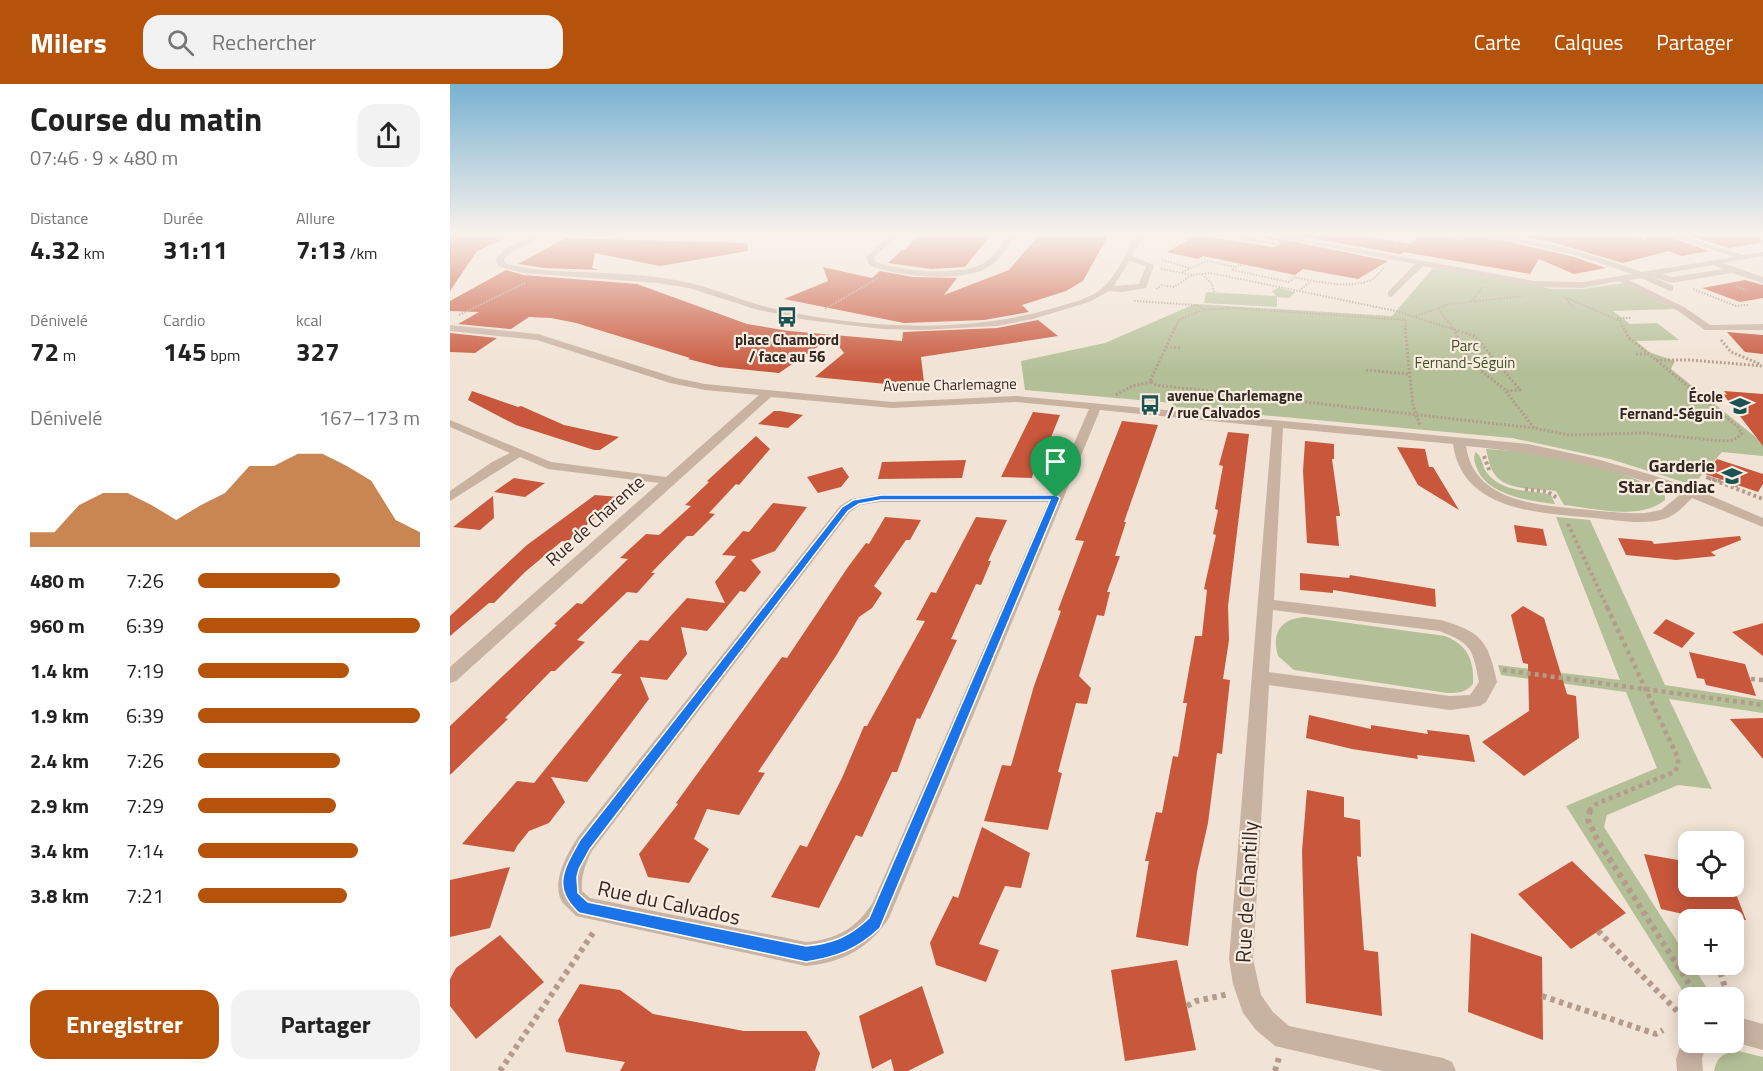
<!DOCTYPE html>
<html lang="fr">
<head>
<meta charset="utf-8">
<style>
  body { margin:0; font-family:"Titillium Web",sans-serif; background:#f2f2f2; color:#222; height:100vh; display:flex; flex-direction:column; font-size:22px; white-space:nowrap }
  * { box-sizing:border-box; margin:0 }
  p { font-size:20px; color:#767676 }
  .icon { flex:none; width:33px; height:33px; fill:none; stroke:currentColor; stroke-width:2; stroke-linecap:round; stroke-linejoin:round }
  .map { position:relative; flex:1; overflow:hidden }
  .drawer { display:flex; flex-direction:column; background:#fff; width:450px }
  .drawer>* { flex:none }
  .tools { position:absolute; left:1228px; top:747px; display:grid; gap:12px }
  .tools a { display:grid; place-items:center; width:66px; height:66px; border-radius:12px; background:#fff; box-shadow:0 3px 15px #0003; font-size:30px }
  .pin { position:absolute; display:grid; place-items:center; width:51px; height:51px; color:#fff; margin:-62px -26px; border-radius:50% 50% 50% 0; rotate:-45deg; box-shadow:0 0 6px #0007 }
  .pin .icon { rotate:45deg }
  .round { display:grid; place-items:center; flex:none; width:63px; height:63px; border-radius:18px; background:#f2f2f2 }
  .overview { display:flex; align-items:center; justify-content:space-between; height:102px; padding:0 30px }
  h1 { font-size:33px; font-weight:700; line-height:45px }
  .figures { display:grid; grid-template-columns:repeat(3,1fr); gap:9px; height:102px; padding:6px 30px }
  .figures div { display:grid; align-content:center }
  .figures b { font-size:26px; font-weight:700 }
  .figures small { font-size:16px; font-weight:400 }
  .figures p { font-size:16px }
  .chart { height:168px; padding:12px 30px }
  .chart p { display:flex; justify-content:space-between }
  .chart svg { width:100%; height:108px; margin-top:6px; fill:#b45309; opacity:.7 }
  .action { display:flex; gap:12px; margin-top:auto; padding:12px 30px }
  .action a { flex:1; height:69px; border-radius:18px; background:#b45309; color:#fff; font-size:24px; font-weight:700; line-height:69px; text-align:center }
  .action a+a { background:#f2f2f2; color:#222 }
  ul { padding:0 30px; list-style:none; font-size:20px }
  li { display:grid; grid-template-columns:96px 72px 1fr; align-items:center; height:45px }
  li i { height:15px; border-radius:8px; background:#b45309 }
  header { display:flex; align-items:center; gap:36px; box-sizing:border-box; height:84px; padding:0 30px; background:#b45309; color:#fff }
  header strong { font-size:28px }
  nav { display:flex; gap:33px; margin-inline-start:auto; font-size:21px }
  .search { width:420px; height:54px; background:#f2f2f2; display:flex; align-items:center; gap:15px; box-sizing:border-box; padding:0 21px; border-radius:18px; color:#767676; font-size:22px }
  main { display:flex; flex:1; min-height:0 }
  .map>svg:first-child { display:block }
</style>
</head>
<body>
<header>
<strong>Milers</strong>
<div class="search"><svg class="icon" aria-label="search" viewBox="0 0 24 24"><circle cx="10" cy="10" r="6"/><path d="M15 15l6 6"/></svg>Rechercher</div>
<nav><a>Carte</a><a>Calques</a><a>Partager</a></nav>
</header>
<main>
<section class="drawer">
<div class="overview"><div><h1>Course du matin</h1><p>07:46 · 9 × 480 m</p></div><a class="round"><svg class="icon" aria-label="share" viewBox="0 0 24 24"><path d="M12 15V3M7 8l5-5 5 5M5 13v7h14v-7"/></svg></a></div>
<div class="figures">
<div><p>Distance</p><b>4.32<small> km</small></b></div>
<div><p>Durée</p><b>31:11</b></div>
<div><p>Allure</p><b>7:13<small> /km</small></b></div>
</div>
<div class="figures">
<div><p>Dénivelé</p><b>72<small> m</small></b></div>
<div><p>Cardio</p><b>145<small> bpm</small></b></div>
<div><p>kcal</p><b>327</b></div>
</div>
<div class="chart"><p><span>Dénivelé</span>167–173 m</p>
<svg viewBox="0 0 160 44" preserveAspectRatio="none"><path d="M0 44V38L10 38L20 27L30 22L40 22L50 27L60 33L70 27L80 22L90 11L100 11L110 6L120 6L130 11L140 17L150 33L160 38V44z"/></svg>
</div>
<ul>
<li><b>480 m</b>7:26<i style="width:64%"></i></li>
<li><b>960 m</b>6:39<i style="width:100%"></i></li>
<li><b>1.4 km</b>7:19<i style="width:68%"></i></li>
<li><b>1.9 km</b>6:39<i style="width:100%"></i></li>
<li><b>2.4 km</b>7:26<i style="width:64%"></i></li>
<li><b>2.9 km</b>7:29<i style="width:62%"></i></li>
<li><b>3.4 km</b>7:14<i style="width:72%"></i></li>
<li><b>3.8 km</b>7:21<i style="width:67%"></i></li>
</ul>
<div class="action"><a>Enregistrer</a><a>Partager</a></div>
</section>
<div class="map">
<svg width="1313" height="987" viewBox="0 0 1313 987">
  <rect width="100%" height="100%" fill="#f1e3d5"/>
  <!-- green -->
  <g fill="#b3bf96">
    <polygon points="983,184 1103,205 1132,205 1174,199 1224,225 1163,227 1180,240 1207,239 1229,256 1186,257 1199,268 1225,277 1221,285 1313,359 1313,372 1272,368 1243,401 1160,375 1062,354 724,323 723,319 575,306 571,277 655,259 745,220 942,232"/>
    <polygon points="828,204 846,208 839,214 827,213 827,223 754,219 756,208 826,212 822,207"/>
    <path d="M1036,365C1074,366 1189,385 1215,412V416C1190,437 1143,424 1114,421L1106,407C1087,404 1054,408 1043,388C1039,381 1038,372 1036,365Z"/>
    <path d="M1026,368C1033,374 1032,383 1037,389C1054,410 1079,405 1101,411L1105,420C1080,417 1035,411 1026,382C1024,376 1023,373 1026,368Z"/>
    <polygon points="1106,433 1140,436 1215,601 1313,616 1313,629 1219,615 1262,705 1228,701 1157,731 1154,743 1239,876 1239,880 1242,881 1263,913 1239,914 1239,917 1116,722 1207,684 1176,608 1051,591 1048,581 1170,596"/>
    <path d="M855,533L995,552C1018,561 1024,577 1023,600C1015,609 1008,609 997,609L844,586L828,572C821,548 831,535 855,533Z"/>
    <path d="M1288,967L1313,973V987H1264C1267,972 1274,969 1288,967Z"/>
  </g>
  <!-- building -->
  <g fill="#c8573c">
    <polygon points="0,150 58,153 27,167 0,207"/>
    <polygon points="469,150 541,150 515,183 481,185 438,179 452,166 455,166"/>
    <polygon points="593,150 659,150 633,197 616,207 572,221 579,228 534,236 454,239 334,215 378,197 373,183 422,194 430,187 463,193 507,194 494,211 559,186 588,152"/>
    <polygon points="801,150 807,150 938,177 908,195 853,185 845,191 753,172 748,175 717,168 747,151 824,163 830,160 828,157"/>
    <polygon points="838,150 903,150 960,160 971,150 1014,154 1014,150 1026,150 1124,173 1156,184 1124,190 1089,175 1080,190 954,168 950,170"/>
    <polygon points="1057,150 1175,150 1196,156 1197,150 1211,150 1259,167 1232,172 1218,167 1173,179 1105,159"/>
    <polygon points="1233,150 1310,150 1311,159 1279,164"/>
    <polygon points="116,154 297,159 298,167 210,182 145,169 142,184 149,186 95,184 68,180"/>
    <polygon points="56,186 73,191 187,200 297,240 339,247 452,257 453,248 547,244 588,236 608,252 471,273 474,299 436,300 365,293 394,269 382,253 329,289 269,283 238,275 240,274 126,239 101,234 79,233 61,245 8,240 29,228 0,227 0,217"/>
    <polygon points="1295,196 1313,201 1313,214 1290,218 1252,204"/>
    <polygon points="1277,248 1313,251 1313,270 1295,268"/>
    <polygon points="0,249 47,254 25,269 0,268"/>
    <polygon points="22,307 68,323 71,322 114,341 169,353 150,366 144,366 66,341 18,316"/>
    <polygon points="1274,307 1313,310 1313,362 1273,310 1277,311"/>
    <polygon points="324,327 330,327 353,331 338,344 308,340"/>
    <polygon points="583,328 610,331 593,373 587,373 582,394 551,393"/>
    <polygon points="672,337 708,341 674,438 676,438 665,472 670,472 657,508 660,508 654,532 647,531 629,592 641,604 637,620 626,619 608,688 612,689 598,746 534,737 552,681 561,682 584,602 611,527 608,526 634,457 625,456"/>
    <polygon points="778,348 799,350 778,522 779,556 773,595 780,596 772,670 767,669 758,739 747,788 738,862 686,853 699,777 695,777 706,728 712,729 723,672 728,673 737,619 733,619 745,552 752,552 757,506 754,505 766,451 763,450 768,426 765,425 773,382 769,381"/>
    <polygon points="306,352 320,365 289,401 286,400 259,429 265,430 243,452 237,452 201,489 205,489 187,509 177,508 127,556 135,558 105,587 101,587 55,634 58,635 0,691 0,642 107,541 104,540 127,519 132,520 178,475 170,474 196,450 209,451 241,422 235,421 259,398 257,397"/>
    <polygon points="855,357 884,360 884,375 882,375 890,432 886,432 889,462 857,459 853,387"/>
    <polygon points="947,363 975,365 979,383 983,383 1009,426 968,401"/>
    <polygon points="1267,375 1313,390 1313,400 1308,408 1255,390"/>
    <polygon points="516,376 512,394 428,395 432,378"/>
    <polygon points="392,383 399,393 391,403 368,409 357,393"/>
    <polygon points="64,394 95,399 75,413 44,408"/>
    <polygon points="145,411 169,413 117,458 112,457 75,488 44,519 39,519 0,552 0,532 77,461"/>
    <polygon points="43,412 44,434 30,446 3,443"/>
    <polygon points="323,419 357,423 325,467 301,476 311,488 295,508 290,507 257,547 231,543 237,570 217,596 190,593 199,615 137,698 101,693 115,718 99,739 79,747 67,762 64,768 12,760 67,697 84,699 172,590 161,589 190,556 198,557 237,514 275,519 265,498 286,472 272,471 293,447 299,448"/>
    <polygon points="435,433 471,436 460,456 456,456 424,502 432,509 422,524 409,533 386,572 308,688 315,689 289,731 257,725 244,755 259,765 239,799 198,793 189,770 228,720 226,719 332,573 337,574 398,483 416,459 419,460"/>
    <polygon points="526,433 557,436 538,477 541,477 531,501 526,500 501,555 507,556 470,635 467,634 447,688 442,688 412,753 406,751 369,824 321,813 350,761 357,763 392,694 414,642 417,642 475,537 466,536 481,508 486,509"/>
    <polygon points="1064,441 1093,445 1097,462 1067,458"/>
    <polygon points="1290,452 1291,456 1261,468 1266,472 1226,476 1176,471 1168,454 1202,457 1204,460"/>
    <polygon points="850,489 899,494 900,491 985,505 986,523 883,506 883,509 850,506"/>
    <polygon points="1073,522 1094,534 1117,610 1126,612 1129,654 1074,692 1032,658 1079,627 1078,580 1073,579 1061,531"/>
    <polygon points="1216,535 1245,549 1232,564 1203,549"/>
    <polygon points="1313,539 1313,572 1282,548"/>
    <polygon points="1239,568 1295,580 1306,612 1256,601 1254,595 1247,594"/>
    <polygon points="859,631 921,645 921,641 978,650 977,646 1019,651 1025,678 967,671 968,675 902,665 856,654"/>
    <polygon points="1313,634 1313,675 1280,635"/>
    <polygon points="857,706 894,713 894,733 910,736 911,773 907,772 914,866 928,868 932,932 856,919 852,767"/>
    <polygon points="532,743 580,769 571,804 555,802 529,860 549,866 536,898 486,881 480,859 503,812 508,814"/>
    <polygon points="1194,770 1239,778 1239,802 1283,802 1296,836 1259,836 1211,825"/>
    <polygon points="1122,777 1176,829 1121,865 1068,810"/>
    <polygon points="60,783 40,844 0,853 0,796"/>
    <polygon points="1021,849 1092,873 1093,956 1018,928"/>
    <polygon points="50,851 94,898 26,955 0,922 0,895 6,884"/>
    <polygon points="727,876 746,966 675,977 661,886"/>
    <polygon points="130,900 170,906 203,930 294,947 356,947 370,969 365,987 170,987 175,978 116,968 108,936"/>
    <polygon points="472,902 494,969 458,987 444,987 441,975 422,985 409,932"/>
  </g>
  <g fill="none" stroke-linecap="round" stroke-linejoin="round">
    <!-- path-far4 -->
    <g stroke="#b49b8c" stroke-width="2" stroke-dasharray="1.5 1.5" stroke-linecap="butt">
      <polyline points="944,162 957,150"/>
      <polyline points="712,176 740,184"/>
      <path d="M795,181H789L782,186L839,198L845,193C866,198 900,205 921,196C926,194 930,188 934,183"/>
      <polyline points="711,185 742,191"/>
      <polyline points="732,188 757,177 785,183"/>
      <polyline points="752,190 762,200 764,208"/>
      <polyline points="1287,203 1296,206"/>
      <polyline points="706,205 712,201 724,203 742,191 761,189 946,227 1005,246"/>
      <polyline points="1243,205 1286,222 1298,221"/>
      <polyline points="849,207 861,197"/>
      <polyline points="1114,213 1123,223"/>
      <polyline points="1117,214 1170,237 1174,246"/>
      <polyline points="684,217 746,221 754,225"/>
      <polyline points="1021,218 1033,203"/>
      <polyline points="375,225 428,194"/>
      <polyline points="988,225 1005,246"/>
      <polyline points="9,231 75,199"/>
      <polyline points="963,233 1000,220 1073,212"/>
      <polyline points="1167,234 1181,234"/>
      <polyline points="724,246 729,236 752,226 782,224 956,236"/>
      <polyline points="955,246 956,236"/>
    </g>
    <!-- path-far3 -->
    <g stroke="#b49b8c" stroke-width="3" stroke-dasharray="2 2" stroke-linecap="butt">
      <path d="M725,244L700,297L706,301L1084,344L1119,351L1195,349L1272,357C1280,357 1287,356 1292,349L1289,344L1178,253L1174,244"/>
      <polyline points="955,244 963,321 970,342"/>
      <polyline points="1000,244 1025,252 1070,306 1055,307"/>
      <polyline points="1004,244 1010,261 1024,281 1054,305 1084,344"/>
      <polyline points="1271,256 1281,268 1310,280"/>
      <polyline points="716,263 732,264"/>
      <polyline points="1186,270 1197,270"/>
      <polyline points="1206,276 1240,276 1313,282"/>
      <polyline points="916,286 959,290"/>
      <polyline points="666,311 682,302 701,298"/>
    </g>
    <!-- path-far2 -->
    <g stroke="#b49b8c" stroke-width="4" stroke-dasharray="3 3" stroke-linecap="butt">
      <polyline points="1034,372 1040,388"/>
      <polyline points="1288,402 1256,393 1313,415"/>
      <polyline points="1075,405 1098,408 1107,414"/>
      <polyline points="1118,440 1158,525"/>
    </g>
    <!-- path-far1 -->
    <g stroke="#b49b8c" stroke-width="4.5" stroke-dasharray="4 4" stroke-linecap="butt">
      <polyline points="1053,586 1313,621"/>
      <polyline points="1301,595 1313,596"/>
      <polyline points="1139,727 1146,720 1224,688 1228,682 1228,674 1157,523"/>
    </g>
    <!-- path -->
    <g stroke="#b49b8c" stroke-width="6" stroke-dasharray="4.5 4.5" stroke-linecap="butt">
      <polyline points="1140,726 1138,736 1147,755 1248,914"/>
      <polyline points="1148,847 1238,938"/>
      <polyline points="1268,880 1278,914"/>
      <polyline points="1092,912 1206,950 1213,946"/>
      <polyline points="737,922 746,917 779,910"/>
      <polyline points="50,987 143,849"/>
      <polyline points="825,987 830,970"/>
    </g>
    <!-- minor -->
    <g fill="#c8b2a2" fill-rule="evenodd">
      <path d="M87,150H97L62,168L54,175L55,179C81,187 108,187 135,188C165,189 196,191 226,196C259,202 289,216 321,224C412,245 514,250 604,224C619,219 637,216 650,206C668,192 675,168 687,150H695L682,172L704,181L696,204L672,208L659,207L639,218L583,235L547,242L471,246L432,245L357,236L308,226L239,204L208,199L73,189L48,182L46,175L56,164ZM679,177L696,182L689,200L664,202Z"/>
      <polygon points="220,150 256,150 252,152 224,152"/>
      <path d="M441,150H449L424,173L426,178C451,187 511,193 534,179C545,172 552,160 559,150H567C559,161 551,175 540,182C513,200 449,192 420,182L416,173Z"/>
      <polygon points="785,150 828,159 824,161 788,155"/>
      <path d="M809,150H825L1084,197L1133,198L1182,190L1125,171L1028,150H1045L1104,161L1154,175L1192,188L1284,173L1213,150H1225L1293,171L1313,168V172L1273,179L1313,193V199L1282,189L1221,199L1201,192L1223,202V206L1220,207L1191,194L1179,196L1234,223L1260,241L1313,240V246H1255L1228,227L1169,197L1133,204L1084,203L973,182L941,213L938,212V208L965,180ZM1263,181L1273,185L1222,193L1212,190Z"/>
      <path d="M0,241L88,250L226,294L255,300L442,318L566,312L1078,360L1143,374L1202,391L1245,405L1313,434V443L1242,414C1234,422 1227,430 1217,434C1194,442 1167,436 1144,434C1091,429 1012,428 1003,360L833,344L824,516L991,536C1032,548 1038,557 1047,598L1036,618L1030,622L1000,626L819,601L803,875L811,911L823,928L839,942L993,974L1002,978L1006,987H933L825,962L806,946L793,929L783,900L779,875L822,343L650,326L439,834C420,864 391,879 356,882L126,832C122,827 116,823 112,818C101,798 117,770 128,753L390,422L401,415L431,410H602L639,325L566,318L442,324L321,313L6,597L0,599V583L209,399L98,385L70,373L0,417V407L42,378L60,369L0,343V336L101,378L216,393L309,311L255,306L220,299L87,256L0,247ZM1016,362C1092,369 1159,383 1231,410L1211,426L1195,429C1173,430 1152,427 1130,425C1085,421 1024,417 1016,362ZM431,418H598L423,818C407,844 386,856 356,858L140,814L132,807C131,792 135,780 142,767L400,428L410,421ZM823,526L989,547C1022,559 1023,566 1029,598L1020,611L1000,612L819,588Z"/>
      <polygon points="1284,932 1313,940 1313,966 1284,958"/>
      <polygon points="1239,947 1239,958 1257,958 1252,975 1253,987 1227,987 1226,975 1235,949"/>
    </g>
  </g>
  <!-- sky -->
  <linearGradient id="sky" x2="0" y2="1"><stop stop-color="#79b2d1"/><stop offset="0.52" stop-color="#f9f2ec"/><stop offset="1" stop-color="#f9f2ec" stop-opacity="0"/></linearGradient>
  <rect width="1313" height="288" fill="url(#sky)"/>
  <!-- route -->
  <path fill="#1a73e8" stroke="#fff" stroke-width="1.5" fill-rule="evenodd" d="M431,411H606L610,414L430,844C407,866 386,873 356,878L129,829C101,803 114,785 130,756L392,423L403,416ZM431,416H600L419,834C399,853 383,859 356,862L138,818L128,809L127,793L129,785L140,765L398,427L409,420Z"/>
  <!-- icons -->
  <defs>
    <g id="bus-bare" transform="scale(1.62)"><path d="M-5-6H5V4H4V6H2V4H-2V6H-4V4H-5ZM-3.5-4V0h7V-4ZM-3.5 1.2v1.5H-2V1.2ZM2 1.2v1.5H3.5V1.2Z" fill="#1a5354" stroke="#f9ede1" stroke-width="2.5" paint-order="stroke"/></g>
    <g id="school-bare" transform="scale(1.62)"><path d="M0-5L7-2L0 1L-7-2ZM-4 1L0 2.5L4 1V4Q0 6-4 4Z" fill="#1a5354" stroke="#f9ede1" stroke-width="2.5" paint-order="stroke"/></g>
  </defs>
  <g fill-rule="evenodd">
    <use href="#bus-bare" x="337" y="233"/>
    <use href="#bus-bare" x="700" y="321"/>
    <use href="#school-bare" x="1290" y="322"/>
    <use href="#school-bare" x="1282" y="392"/>
  </g>
  <g text-anchor="middle" stroke-width="4.5" stroke-linejoin="round" paint-order="stroke">
    <!-- far-poi labels -->
    <g font-size="15" font-weight="bold" fill="#332824" stroke="#f9ede1">
      <text x="337" y="261">place Chambord<tspan x="337" dy="17">/ face au 56</tspan></text>
      <text x="717" y="317" text-anchor="start">avenue Charlemagne<tspan x="717" dy="17">/ rue Calvados</tspan></text>
      <text x="1273" y="318" text-anchor="end">École<tspan x="1273" dy="17">Fernand-Séguin</tspan></text>
    </g>
    <!-- far-park labels -->
    <g font-size="15" fill="#445128" stroke="#f9ede1">
      <text x="1015" y="267">Parc<tspan x="1015" dy="17">Fernand-Séguin</tspan></text>
    </g>
    <!-- far-street labels -->
    <g font-size="15" fill="#332824" stroke="#f9ede1">
      <text transform="translate(500 301) rotate(-1)" y="5">Avenue Charlemagne</text>
    </g>
    <!-- poi labels -->
    <g font-size="18" font-weight="bold" fill="#332824" stroke="#f9ede1" text-anchor="end">
      <text x="1265" y="388">Garderie<tspan x="1265" dy="21">Star Candiac</tspan></text>
    </g>
    <!-- street labels -->
    <g font-size="18" fill="#332824" stroke="#f9ede1">
      <text transform="translate(145 437) rotate(-42)" y="6">Rue de Charente</text>
    </g>
    <!-- near-street labels -->
    <g font-size="21" fill="#332824" stroke="#f9ede1">
      <text transform="translate(797 808) rotate(-87)" y="7">Rue de Chantilly</text>
      <text transform="translate(219 819) rotate(12)" y="7">Rue du Calvados</text>
    </g>
  </g>
</svg>
<div class="tools">
<a><svg class="icon" aria-label="locate" viewBox="0 0 24 24"><circle cx="12" cy="12" r="6"/><path d="M12 2v4M12 18v4M2 12h4M18 12h4"/></svg></a>
<a>+</a>
<a>−</a>
</div>
<div class="pin" style="left:606px;top:414px;background:#1e9e55"><svg class="icon" aria-label="arrive" viewBox="0 0 24 24"><path d="M6 21V4h12l-3 4 3 4H6"/></svg></div>
</div>
</main>
</body>
</html>
